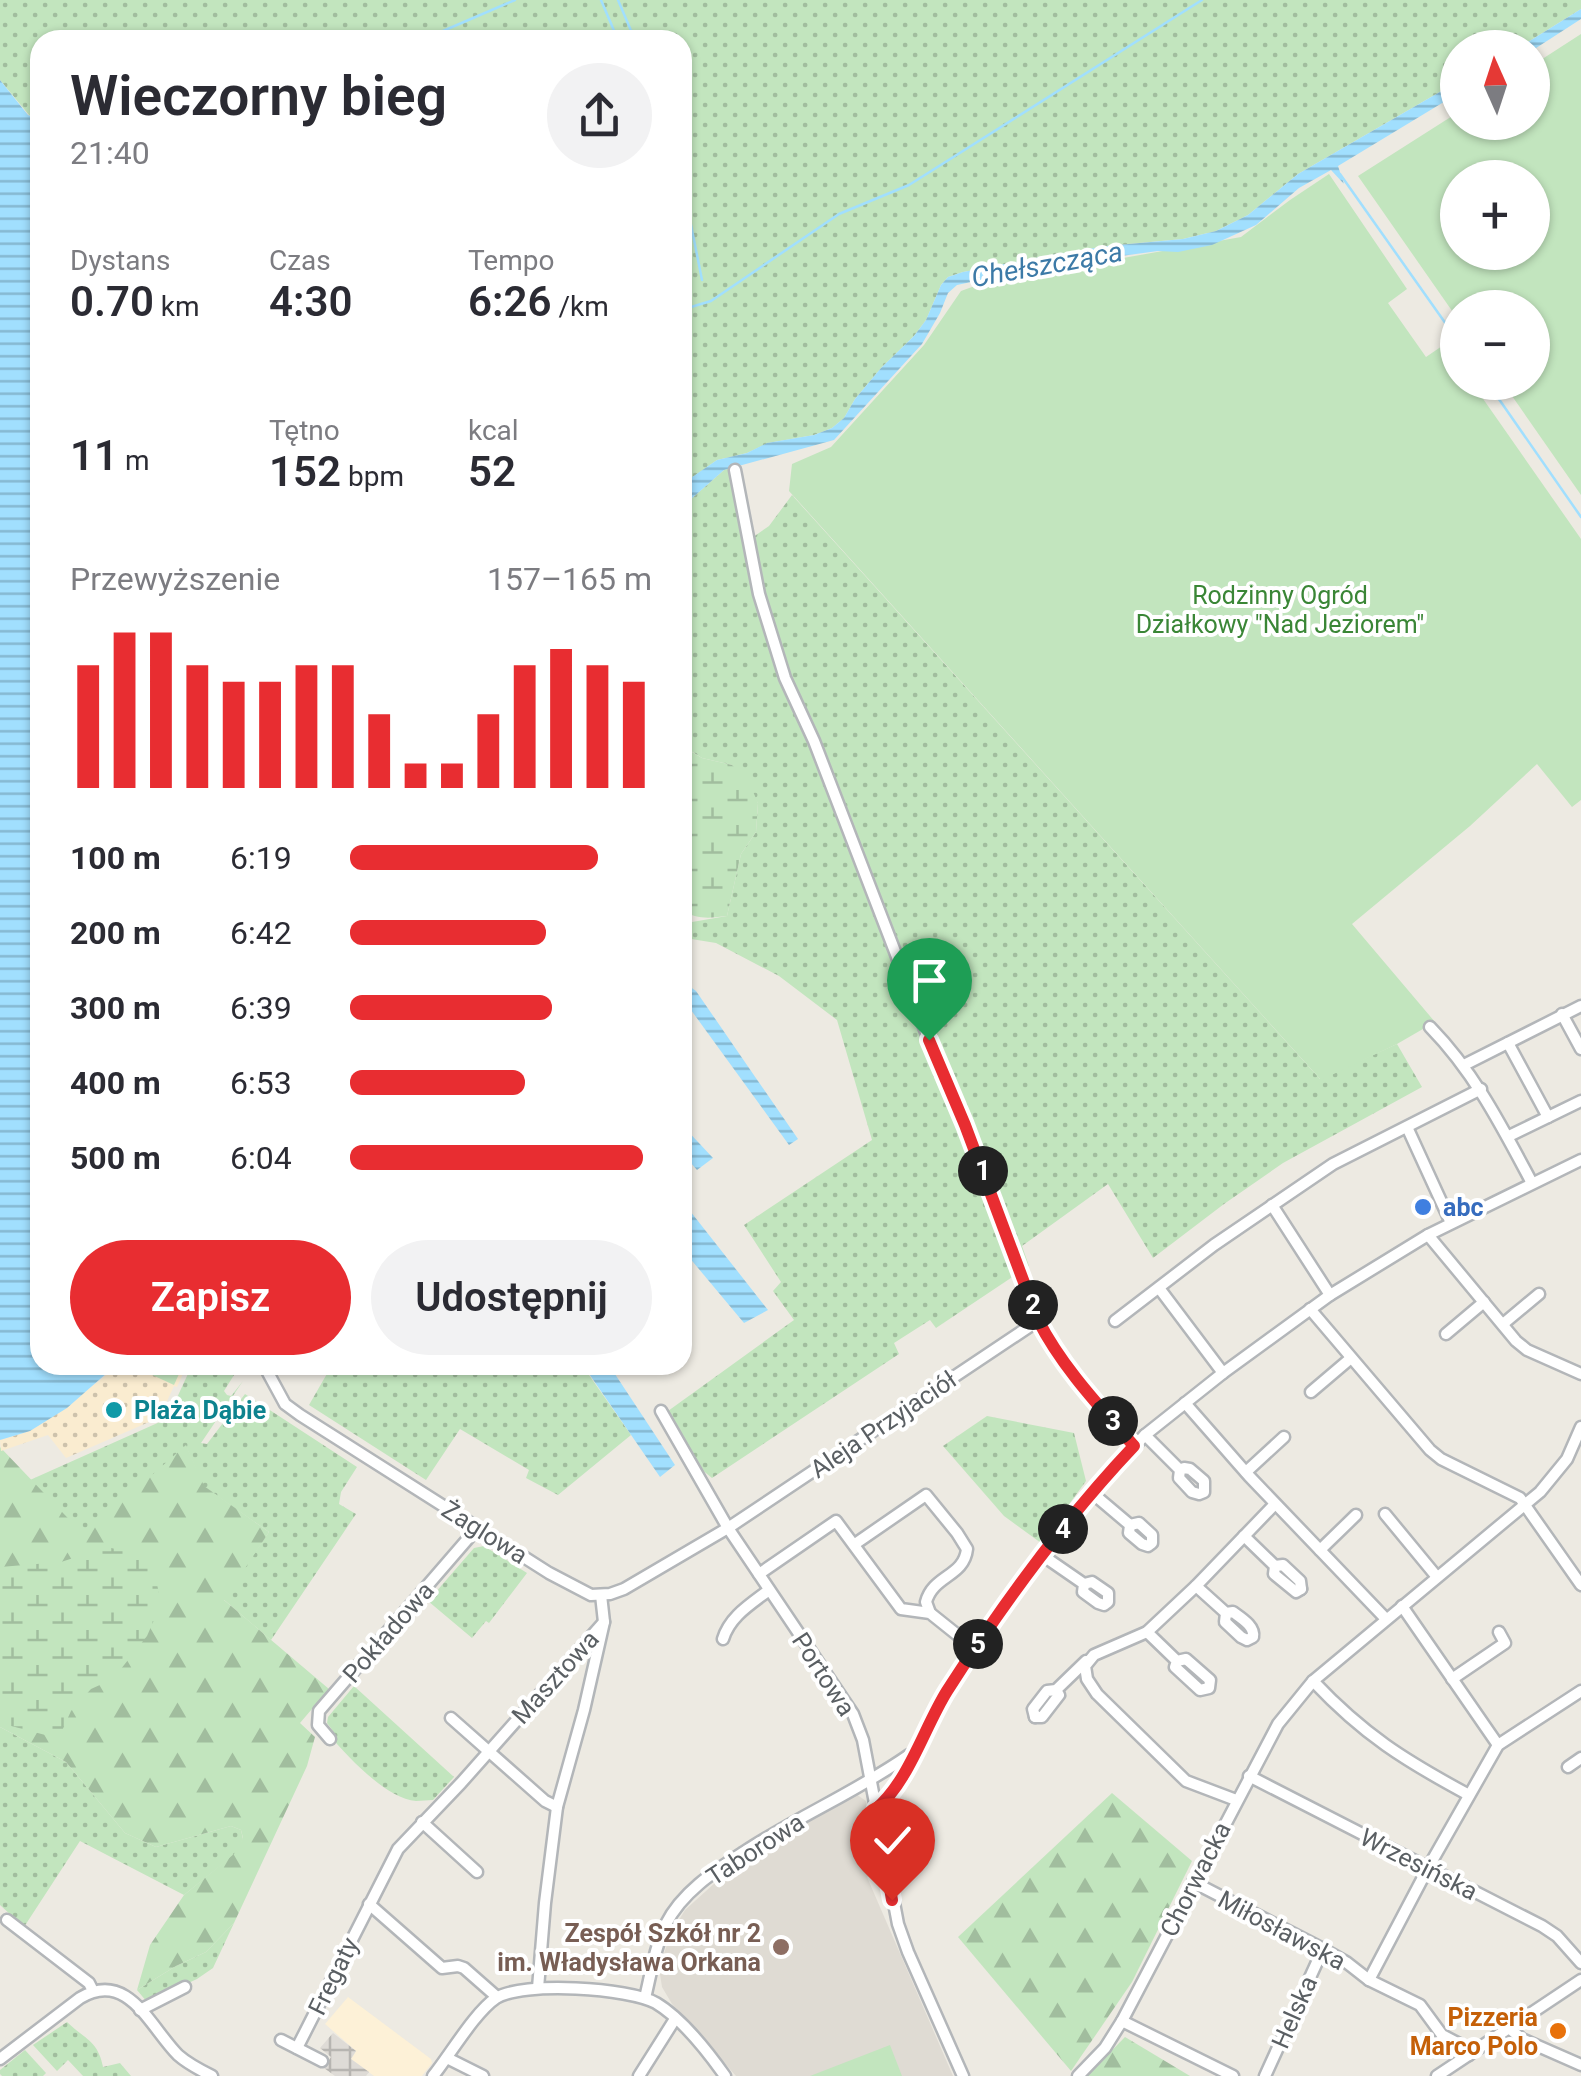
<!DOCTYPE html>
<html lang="pl">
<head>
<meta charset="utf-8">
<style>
  body { margin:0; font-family:Roboto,sans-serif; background:#f2f2f3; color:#2b2b33; height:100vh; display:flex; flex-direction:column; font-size:38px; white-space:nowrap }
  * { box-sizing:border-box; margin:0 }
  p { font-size:32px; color:#7c7c81 }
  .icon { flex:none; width:55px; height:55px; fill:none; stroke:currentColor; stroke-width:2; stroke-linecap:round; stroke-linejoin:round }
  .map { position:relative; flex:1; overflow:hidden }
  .side { position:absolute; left:30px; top:30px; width:662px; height:1345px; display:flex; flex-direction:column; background:#fff; border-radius:30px; box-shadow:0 2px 8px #0004 }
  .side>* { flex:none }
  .needle { width:65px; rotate:357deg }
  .fabs { position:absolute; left:1440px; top:30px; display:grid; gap:20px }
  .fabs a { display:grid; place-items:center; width:110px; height:110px; border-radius:50%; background:#fff; box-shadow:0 2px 8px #0004; font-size:50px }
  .pin { position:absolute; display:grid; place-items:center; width:85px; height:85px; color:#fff; margin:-102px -42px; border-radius:50% 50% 50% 0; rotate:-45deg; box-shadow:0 0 10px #0007 }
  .pin .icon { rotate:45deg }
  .km { position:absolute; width:50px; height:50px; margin:-25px; border-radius:50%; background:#222; color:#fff; font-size:28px; line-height:50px; text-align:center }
  .round { display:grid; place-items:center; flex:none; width:105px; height:105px; border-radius:52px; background:#f2f2f3 }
  .headline { display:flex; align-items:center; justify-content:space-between; height:170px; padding:0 40px }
  h1 { font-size:55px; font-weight:600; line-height:75px }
  .metrics { display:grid; grid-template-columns:repeat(3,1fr); gap:15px; height:170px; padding:10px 40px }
  .metrics div { display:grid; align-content:center }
  .metrics b { font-size:42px; font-weight:600 }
  .metrics small { font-size:28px; font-weight:400 }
  .metrics p { font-size:28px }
  .chart { height:280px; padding:20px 40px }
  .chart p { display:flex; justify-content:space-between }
  .chart svg { width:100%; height:180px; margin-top:10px; stroke:#e82d31; stroke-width:6 }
  .primary-button { display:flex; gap:20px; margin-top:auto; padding:20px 40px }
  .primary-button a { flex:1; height:115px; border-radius:60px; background:#e82d31; color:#fff; font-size:40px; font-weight:600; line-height:115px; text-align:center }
  .primary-button a+a { background:#f2f2f3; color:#2b2b33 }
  ul { padding:0 40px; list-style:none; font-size:32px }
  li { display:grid; grid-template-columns:160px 120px 1fr; align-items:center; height:75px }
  li i { height:25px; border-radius:12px; background:#e82d31 }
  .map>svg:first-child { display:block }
</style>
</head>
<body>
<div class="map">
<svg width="1581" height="2076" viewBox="0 0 1581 2076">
  <defs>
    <pattern id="industrial-grid" width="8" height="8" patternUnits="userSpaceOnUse" patternTransform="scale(2.5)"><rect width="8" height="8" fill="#dedbd6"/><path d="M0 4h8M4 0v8" fill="none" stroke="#b7b5b1"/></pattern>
    <pattern id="grass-dots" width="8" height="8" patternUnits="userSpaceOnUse" patternTransform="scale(2.5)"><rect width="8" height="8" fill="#c2e5be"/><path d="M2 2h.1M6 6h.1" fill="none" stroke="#a1bd9e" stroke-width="1.8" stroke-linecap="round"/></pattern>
    <pattern id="forest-firs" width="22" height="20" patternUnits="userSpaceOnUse" patternTransform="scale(2.5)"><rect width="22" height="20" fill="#c2e5be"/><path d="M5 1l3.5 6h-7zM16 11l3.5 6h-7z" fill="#a1bd9e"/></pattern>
    <pattern id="wetland-marsh" width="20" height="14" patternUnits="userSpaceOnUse" patternTransform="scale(2.5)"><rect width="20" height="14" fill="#c2e5be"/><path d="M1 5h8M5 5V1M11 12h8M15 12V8" fill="none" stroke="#a1bd9e"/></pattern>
    <pattern id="sand-dots" width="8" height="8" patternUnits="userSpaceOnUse" patternTransform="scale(2.5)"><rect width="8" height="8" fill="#faecd0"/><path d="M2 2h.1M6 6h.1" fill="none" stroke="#cdc2ac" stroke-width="1.8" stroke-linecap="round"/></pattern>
    <pattern id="water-rules" width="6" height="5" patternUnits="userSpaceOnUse" patternTransform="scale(2.5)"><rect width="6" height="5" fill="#a1dffe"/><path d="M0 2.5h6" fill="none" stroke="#86b8d1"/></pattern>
  </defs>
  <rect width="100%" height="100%" fill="#edeae2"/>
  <!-- commercial -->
  <polygon fill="#fdf1d7" points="348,1997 431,2059 432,2063 422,2076 374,2076 351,2059 356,2051 325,2024"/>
  <!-- industrial -->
  <polygon fill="url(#industrial-grid)" points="333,2033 356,2051 351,2059 369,2072 366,2076 335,2076 324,2068 331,2057 320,2048"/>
  <!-- education -->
  <polygon fill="#dfdbd3" points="856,1794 866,1801 876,1855 871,1858 877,1872 867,1877 953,2076 736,2076 672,2004 662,1987 659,1968 671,1933 685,1910 737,1863"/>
  <!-- grass -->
  <g fill="url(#grass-dots)">
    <polygon points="0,0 1581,0 1581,9 1520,47 1458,48 1457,82 1298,174 1248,215 1216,231 1183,239 1107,246 1046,256 963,272 948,277 941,285 926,320 914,336 881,368 855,399 844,418 832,428 814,435 768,443 747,453 717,460 683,484 682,40 40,40 40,120 29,115 0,80"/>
    <polygon points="731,468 746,542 769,526 792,495 1320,1079 1397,1044 1422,1087 1283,1163 1224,1204 1153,1258 1108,1184 1022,1246 1029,1266 936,1328 930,1320 894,1343 899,1354 712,1478 701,1469 668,1411 794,1320 773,1291 781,1282 744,1225 872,1140 837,1020 779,976 716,943 685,938 692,922 727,916 741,854 756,832 758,803 732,765 702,758 683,746 683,502 690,500 724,470"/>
    <polygon points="192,1365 217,1365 234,1375 224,1391 227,1395 231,1396 243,1381 201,1443 207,1444 245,1394 357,1467 341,1492 339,1504 356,1514 271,1640 223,1599 269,1532 203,1486 186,1446 84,1536 30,1480 162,1421 172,1402 175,1402"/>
    <polygon points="332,1365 372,1365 380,1369 383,1365 454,1365 460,1368 462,1365 582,1365 631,1435 558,1495 526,1478 529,1470 460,1429 426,1480 309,1405"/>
    <polygon points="987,1416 1074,1433 1086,1481 1041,1543 1004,1516 943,1446"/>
    <polygon points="484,1546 527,1573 489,1623 486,1621 472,1638 428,1601 474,1548"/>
    <path d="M354,1686L454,1777L433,1800C427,1800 422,1801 416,1801C387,1799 348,1757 330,1736L333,1731L327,1723L328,1717Z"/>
    <polygon points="0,1727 66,1762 125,1833 156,1847 231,1826 241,1830 243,1839 235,1854 184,1895 80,1841 24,1927 0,1905"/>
    <polygon points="234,1923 213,1968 197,1979 147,2002 137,1990 176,1966 206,1952"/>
    <path d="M67,2022C86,2040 98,2041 103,2067L120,2063L131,2076H83L68,2060L57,2071L33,2045Z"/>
    <polygon points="25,2050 46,2073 43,2076 2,2076 0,2074 0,2070"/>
  </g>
  <!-- forest -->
  <g fill="url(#forest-firs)">
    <polygon points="186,1445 204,1486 269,1532 224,1600 329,1689 300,1723 315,1737 307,1766 234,1923 206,1952 176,1966 137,1990 150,1945 184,1895 234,1854 243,1838 241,1830 231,1826 156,1847 125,1833 66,1762 0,1727 0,1447 84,1535"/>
    <polygon points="1112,1793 1192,1861 1132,1982 1071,2071 958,1937"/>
    <polygon points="1125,2037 1190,2076 1087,2076"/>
  </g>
  <!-- wetland -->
  <g fill="url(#wetland-marsh)">
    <path d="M682,746L702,758L732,765L748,780L758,803L756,832L741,854L727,916C712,918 695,920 683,910Z"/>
    <polygon points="107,1547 145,1556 157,1584 161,1604 147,1636 113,1679 91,1689 71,1711 61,1733 49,1736 0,1723 0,1567 61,1562"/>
  </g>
  <!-- sand -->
  <polygon fill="url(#sand-dots)" points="116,1365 187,1365 177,1387 174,1386 162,1412 156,1419 66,1458 48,1435 1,1451 0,1440 30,1431 102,1379"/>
  <!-- garden -->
  <g fill="#c2e5be" fill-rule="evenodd">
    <path d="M1581,34V495L1503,383L1532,382V308H1458L1457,318L1358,176L1457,113L1458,122H1532L1533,65ZM1458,178H1532V252H1458Z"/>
    <polygon points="1329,174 1407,289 1388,303 1426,357 1445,344 1457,362 1458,382 1472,383 1581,539 1581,800 1572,807 1537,764 1470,826 1352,924 1435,1022 1397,1044 1321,1080 789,491 792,464 831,447 924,345 961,291 983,283 1241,237 1290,200"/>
    <polygon points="139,1365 183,1365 174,1385 137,1368"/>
    <polygon points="890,2045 902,2076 809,2076 810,2076"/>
  </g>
  <!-- water -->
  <g fill="url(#water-rules)">
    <polygon points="1581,9 1581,19 1533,50 1532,48 1520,47"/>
    <polygon points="0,80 28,115 40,120 40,1365 116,1365 67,1408 30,1431 0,1440"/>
    <polygon points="1457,82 1457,94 1338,166 1344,184 1331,170 1299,188 1256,225 1212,245 1178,252 1158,251 1099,259 1023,271 957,285 948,293 940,313 922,344 834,440 724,470 690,500 683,502 682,484 717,460 747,453 767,443 814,435 832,428 844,418 855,399 881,368 914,336 926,320 941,285 948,277 963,272 1046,256 1107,246 1183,239 1216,231 1248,215 1298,174"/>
    <polygon points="682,981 696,991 798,1139 789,1145 683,999"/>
    <polygon points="683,1126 713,1158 697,1170 683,1154"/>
    <polygon points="683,1202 768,1310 744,1323 683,1250"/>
    <polygon points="583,1365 609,1365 675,1465 660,1477"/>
  </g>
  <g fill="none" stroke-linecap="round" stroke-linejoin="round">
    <!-- stream -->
    <g stroke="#a1dffe" stroke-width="2.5">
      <polyline points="601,0 618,40"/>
      <polyline points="618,0 635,40"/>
      <polyline points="429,37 515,0"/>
      <polyline points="1340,174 1458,341"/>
      <polyline points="682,180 702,280"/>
      <polyline points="682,297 691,307 711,301 839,214 909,185 1202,0"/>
      <polyline points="1487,382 1581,517"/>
    </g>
    <!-- minor casing -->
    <g stroke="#b3b6b9" stroke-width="15">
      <g id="minor">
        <polyline points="735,470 759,594 785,678 814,741 929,1040 1009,1238 1039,1320 1048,1340 1070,1372 1134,1445"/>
        <polyline points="1562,1014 1581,1049"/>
        <path d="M1430,1027C1475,1073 1502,1127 1532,1183"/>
        <polyline points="1508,1043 1548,1117"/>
        <polyline points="1464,1065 1581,1006"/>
        <polyline points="1407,1127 1451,1223"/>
        <polyline points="1509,1136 1581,1101"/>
        <polyline points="1272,1205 1330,1295"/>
        <polyline points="1428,1235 1516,1341 1527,1350 1581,1374"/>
        <polyline points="1159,1288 1223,1373"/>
        <polyline points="1310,1309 1430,1450 1441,1459 1520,1498 1581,1585"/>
        <polyline points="1115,1321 1214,1245 1333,1164 1481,1089"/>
        <polyline points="1503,1324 1539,1294"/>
        <polyline points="1446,1334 1484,1302"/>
        <polyline points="266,1369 285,1404 300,1415 549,1573 591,1595 610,1594 624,1589 728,1528 1039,1320"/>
        <polyline points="1311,1392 1351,1358"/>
        <polyline points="1185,1403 1249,1476 1386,1619"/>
        <polyline points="661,1411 728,1528 853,1714 863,1740 898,1924 908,1952 963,2076"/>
        <polyline points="1145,1435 1180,1470 1179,1478 1192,1492 1199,1494 1204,1492 1204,1481 1190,1469 1184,1468 1180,1470"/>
        <polyline points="1246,1472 1284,1437"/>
        <polyline points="1091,1492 1130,1525 1129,1533 1142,1544 1148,1546 1152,1543 1152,1535 1139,1523 1130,1525"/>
        <polyline points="1385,1514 1437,1577"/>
        <polyline points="1244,1536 1275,1566 1274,1574 1296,1592 1301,1589"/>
        <path d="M855,1544L926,1495L957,1533L967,1549C964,1577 933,1575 926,1602L930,1613"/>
        <polyline points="1320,1550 1356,1515"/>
        <polyline points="1042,1555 1084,1584 1092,1582 1108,1593 1108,1602 1104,1605 1098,1603 1083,1592 1084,1584"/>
        <polyline points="1275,1566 1283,1565 1300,1581 1301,1589"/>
        <polyline points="759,1574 836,1521 901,1609 930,1613 975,1649"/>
        <path d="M1196,1586L1226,1613L1233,1612C1241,1618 1255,1626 1253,1637L1247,1640L1241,1637L1225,1622L1226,1613"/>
        <polyline points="1402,1606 1498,1745"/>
        <polyline points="1147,1632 1177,1661 1175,1667 1200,1690 1209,1688 1210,1680 1186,1659 1177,1661"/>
        <path d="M723,1639C730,1616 751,1604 769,1590"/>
        <polyline points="1452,1679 1505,1643 1499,1632"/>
        <path d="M1313,1681C1364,1735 1404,1760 1469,1795"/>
        <polyline points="1035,1717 1033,1709 1047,1691 1056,1690 1086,1661"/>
        <polyline points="1035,1717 1042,1717 1059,1695 1056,1690"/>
        <polyline points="451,1718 545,1801 557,1807"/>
        <polyline points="330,1739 318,1725 319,1711 478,1527"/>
        <polyline points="1568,1767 1581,1758"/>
        <polyline points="1249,1776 1542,1926 1557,1936 1581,1963"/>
        <polyline points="1236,1800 1186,1781 1097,1694 1087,1679 1085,1666 1094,1655 1147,1632 1196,1586 1275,1504"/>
        <polyline points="876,1809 886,1801 896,1787 944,1696 1009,1600 1091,1492 1145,1435 1223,1373 1330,1295 1428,1235 1581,1160"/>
        <polyline points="422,1822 477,1872"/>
        <polyline points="1193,1882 1323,1949 1346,1962 1369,1980 1420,2005 1442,2035 1463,2046 1469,2055"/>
        <polyline points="369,1904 442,1968 458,1966 464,1968 497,1997"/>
        <polyline points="7,1920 89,1983 93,1991"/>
        <polyline points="1369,1980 1428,1868 1498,1745 1581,1691"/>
        <polyline points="538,1988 545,1903 557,1807 584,1710 604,1622 601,1595"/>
        <path d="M645,1998C651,1973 655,1947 666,1924C682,1892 715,1871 744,1852C797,1817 858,1791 909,1755"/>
        <polyline points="140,2010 185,1987"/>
        <polyline points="1122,2021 1233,2076"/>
        <polyline points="1510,2029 1522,2039 1581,2065"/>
        <polyline points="281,2040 322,2061"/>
        <polyline points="297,2048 398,1849 461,1783 604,1622"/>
        <polyline points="447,2058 483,2076"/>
        <path d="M0,2059L80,1998C128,1969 150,2027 178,2055C188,2064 200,2070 212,2076"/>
        <path d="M433,2076C450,2055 475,2012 496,1998C523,1981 629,1988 656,2003C681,2018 708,2052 725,2076"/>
        <polyline points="639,2076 675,2019"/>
        <polyline points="1078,2076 1105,2048 1122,2021 1278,1724 1313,1681 1540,1492 1567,1459 1581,1427"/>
        <polyline points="1265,2076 1323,1949"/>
        <polyline points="1437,2076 1581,1980"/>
      </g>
    </g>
    <!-- minor -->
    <use href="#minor" stroke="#fff" stroke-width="10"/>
  </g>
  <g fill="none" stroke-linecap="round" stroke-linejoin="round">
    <!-- route casing -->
    <g stroke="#fff" stroke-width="20">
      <path id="route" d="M892,1900L876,1809C909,1781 924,1728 947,1691C1002,1605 1064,1520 1134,1446C1099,1406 1062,1367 1038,1320L965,1125L929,1040"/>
    </g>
    <!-- route -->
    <use href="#route" stroke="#e82d31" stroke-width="12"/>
  </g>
  <!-- markers -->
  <circle fill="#3f7fe0" stroke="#fff" stroke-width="4" cx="1423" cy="1207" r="10"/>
  <circle fill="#0f9aa8" stroke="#fff" stroke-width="4" cx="114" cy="1410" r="10"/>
  <circle fill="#8d6e63" stroke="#fff" stroke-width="4" cx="781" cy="1947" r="10"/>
  <circle fill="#e8710a" stroke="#fff" stroke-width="4" cx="1558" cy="2031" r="10"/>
  <g text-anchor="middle" stroke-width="8" stroke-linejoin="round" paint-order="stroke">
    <!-- park labels -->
    <g font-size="25" fill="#3a8636" stroke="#fff">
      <text x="1280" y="604">Rodzinny Ogród<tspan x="1280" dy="29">Działkowy "Nad Jeziorem"</tspan></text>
    </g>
    <!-- shop labels -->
    <g font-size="25" font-weight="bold" fill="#366cbe" stroke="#fff" text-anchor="start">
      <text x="1443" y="1216">abc</text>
    </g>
    <!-- culture labels -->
    <g font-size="25" font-weight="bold" fill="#0d838f" stroke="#fff" text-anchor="start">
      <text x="134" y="1419">Plaża Dąbie</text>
    </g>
    <!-- street labels -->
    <g font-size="25" fill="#5a5f63" stroke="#fff">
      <text transform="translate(883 1424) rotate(-34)" y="9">Aleja Przyjaciół</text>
      <text transform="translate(485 1532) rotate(32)" y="9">Żaglowa</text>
      <text transform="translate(388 1632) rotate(-49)" y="9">Pokładowa</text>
      <text transform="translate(824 1674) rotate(57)" y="9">Portowa</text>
      <text transform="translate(555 1677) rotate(-48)" y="9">Masztowa</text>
      <text transform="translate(755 1849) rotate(-33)" y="9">Taborowa</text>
      <text transform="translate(1419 1864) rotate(27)" y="9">Wrzesińska</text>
      <text transform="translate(1195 1879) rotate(-63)" y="9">Chorwacka</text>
      <text transform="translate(1282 1930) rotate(28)" y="9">Miłosławska</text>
      <text transform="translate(333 1976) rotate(-64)" y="9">Fregaty</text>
      <text transform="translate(1294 2012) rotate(-66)" y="9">Helska</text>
    </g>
    <!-- education labels -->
    <g font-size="25" font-weight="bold" fill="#785e54" stroke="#fff" text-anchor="end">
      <text x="761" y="1942">Zespół Szkół nr 2<tspan x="761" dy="29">im. Władysława Orkana</tspan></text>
    </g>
    <!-- food labels -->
    <g font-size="25" font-weight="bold" fill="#c56008" stroke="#fff" text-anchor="end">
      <text x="1538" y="2026">Pizzeria<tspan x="1538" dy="29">Marco Polo</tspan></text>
    </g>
    <!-- water labels -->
    <g font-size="28" font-style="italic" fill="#3c7aa7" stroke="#fff">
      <text transform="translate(1047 264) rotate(-10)" y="10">Chełszcząca</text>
    </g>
  </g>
</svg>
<div class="fabs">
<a><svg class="needle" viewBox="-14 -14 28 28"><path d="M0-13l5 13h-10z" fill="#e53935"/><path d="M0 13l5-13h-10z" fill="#7c7c81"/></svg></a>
<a>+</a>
<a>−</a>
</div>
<div class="pin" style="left:929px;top:1040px;background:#1e9e55"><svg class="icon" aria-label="arrive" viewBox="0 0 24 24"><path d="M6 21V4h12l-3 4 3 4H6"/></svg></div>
<div class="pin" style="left:892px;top:1900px;background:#d93025"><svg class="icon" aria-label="check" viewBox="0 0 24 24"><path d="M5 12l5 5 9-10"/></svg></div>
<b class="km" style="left:983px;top:1171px">1</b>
<b class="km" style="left:1033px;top:1305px">2</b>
<b class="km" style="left:1113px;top:1421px">3</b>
<b class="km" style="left:1063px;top:1529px">4</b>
<b class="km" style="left:978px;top:1644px">5</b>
<section class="side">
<div class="headline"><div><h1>Wieczorny bieg</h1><p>21:40</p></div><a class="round"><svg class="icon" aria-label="share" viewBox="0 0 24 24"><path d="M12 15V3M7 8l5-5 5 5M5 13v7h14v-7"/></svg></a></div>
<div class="metrics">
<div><p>Dystans</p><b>0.70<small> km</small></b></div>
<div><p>Czas</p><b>4:30</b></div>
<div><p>Tempo</p><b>6:26<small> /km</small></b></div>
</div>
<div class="metrics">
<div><b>11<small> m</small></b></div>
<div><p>Tętno</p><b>152<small> bpm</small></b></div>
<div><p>kcal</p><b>52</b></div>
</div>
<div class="chart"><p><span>Przewyższenie</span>157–165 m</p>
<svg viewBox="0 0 160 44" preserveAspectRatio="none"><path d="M5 44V14M15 44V6M25 44V6M35 44V14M45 44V18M55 44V18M65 44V14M75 44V14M85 44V26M95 44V38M105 44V38M115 44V26M125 44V14M135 44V10M145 44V14M155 44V18"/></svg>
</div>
<ul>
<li><b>100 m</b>6:19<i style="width:82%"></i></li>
<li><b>200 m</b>6:42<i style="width:65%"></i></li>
<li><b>300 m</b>6:39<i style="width:67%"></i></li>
<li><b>400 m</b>6:53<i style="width:58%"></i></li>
<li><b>500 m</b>6:04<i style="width:97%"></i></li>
</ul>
<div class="primary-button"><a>Zapisz</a><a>Udostępnij</a></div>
</section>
</div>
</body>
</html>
